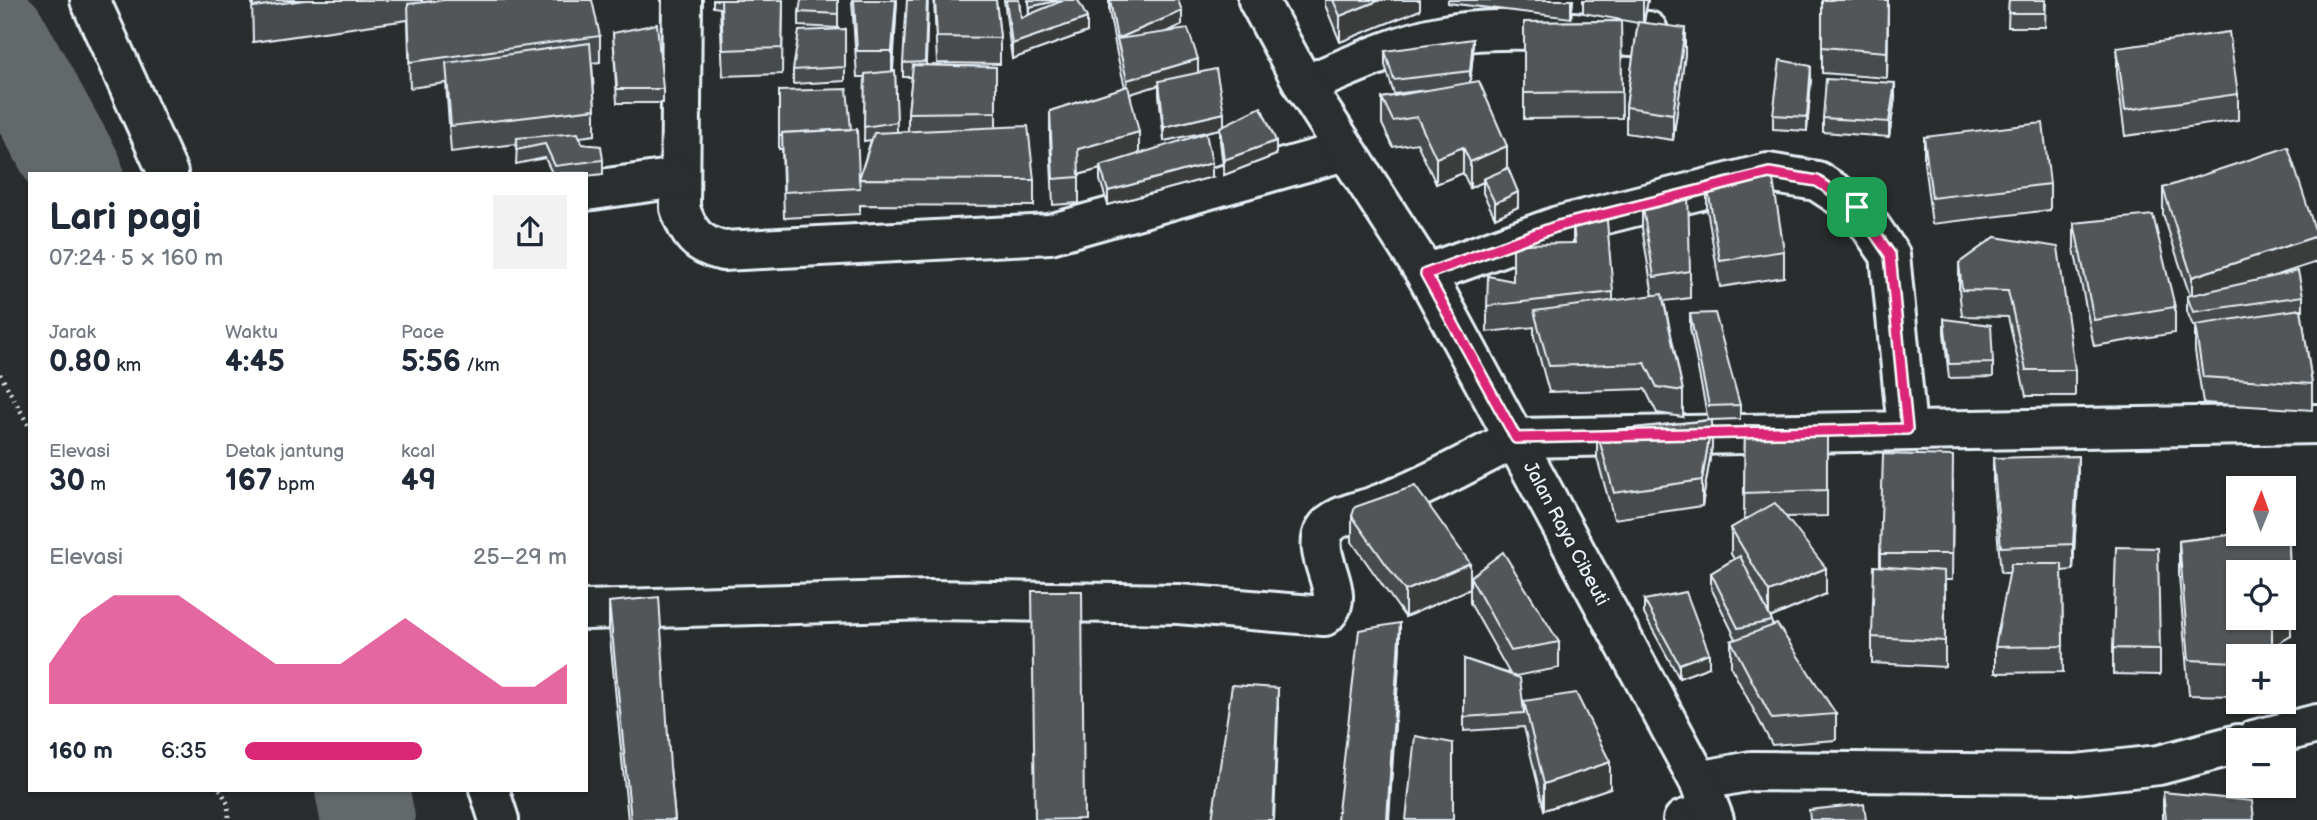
<!DOCTYPE html>
<html lang="id">
<head>
<meta charset="utf-8">
<style>
  body { margin:0; font-family:"Balsamiq Sans",sans-serif; background:#f2f2f3; color:#1f2937; height:100vh; display:flex; flex-direction:column; font-size:26px; white-space:nowrap }
  * { box-sizing:border-box; margin:0 }
  p { font-size:23px; color:#747a83 }
  .icon { flex:none; width:38px; height:38px; fill:none; stroke:currentColor; stroke-width:2; stroke-linecap:round; stroke-linejoin:round }
  .map { position:relative; flex:1; overflow:hidden }
  .side { position:absolute; left:28px; top:172px; width:560px; height:620px; display:flex; flex-direction:column; background:#fff; border-radius:0px; box-shadow:0 2px 5px #0004 }
  .side>* { flex:none }
  .needle { width:46px; rotate:1deg }
  .fabs { position:absolute; left:2226px; top:476px; display:grid; gap:14px }
  .fabs a { display:grid; place-items:center; width:70px; height:70px; border-radius:0px; background:#fff; box-shadow:0 2px 5px #0004; font-size:35px }
  .pin { position:absolute; display:grid; place-items:center; width:60px; height:60px; color:#fff; margin:-30px; border-radius:14px; box-shadow:0 4px 10px #0006 }
  .round { display:grid; place-items:center; flex:none; width:74px; height:74px; border-radius:0px; background:#f2f2f3 }
  .head { display:flex; align-items:center; justify-content:space-between; height:119px; padding:0 21px }
  h1 { font-size:38px; font-weight:600; line-height:52px }
  .metrics { display:grid; grid-template-columns:repeat(3,1fr); gap:10px; height:119px; padding:7px 21px }
  .metrics div { display:grid; align-content:center }
  .metrics b { font-size:30px; font-weight:600 }
  .metrics small { font-size:19px; font-weight:400 }
  .metrics p { font-size:19px }
  .chart { height:196px; padding:14px 21px }
  .chart p { display:flex; justify-content:space-between }
  .chart svg { width:100%; height:126px; margin-top:7px; fill:#db2777; opacity:.7 }
  ul { padding:0 21px; list-style:none; font-size:23px }
  li { display:grid; grid-template-columns:112px 84px 1fr; align-items:center; height:52px }
  li i { height:18px; border-radius:9px; background:#db2777 }
  .map>svg:first-child { display:block }
</style>
</head>
<body>
<div class="map">
<svg width="2317" height="820" viewBox="0 0 2317 820">
  <rect width="100%" height="100%" fill="#2a2d2e"/>
  <filter id="ink" filterUnits="userSpaceOnUse"><feTurbulence type="fractalNoise" baseFrequency=".0143" numOctaves="2"/><feDisplacementMap in="SourceGraphic" scale="14" xChannelSelector="R" yChannelSelector="G"/><feConvolveMatrix kernelMatrix="1 2 1 2 8 2 1 2 1" color-interpolation-filters="sRGB"/></filter>
  <g filter="url(#ink)">
    <g fill="none" stroke-linecap="round" stroke-linejoin="round">
      <!-- river -->
      <g stroke="#63686b" stroke-width="94">
        <polyline points="0,35 76,173"/>
        <polyline points="362,789 368,820"/>
      </g>
      <!-- street casing -->
      <g stroke="#e8f1f8" stroke-width="44">
        <g id="street">
          <polyline points="90,0 168,173"/>
          <path d="M682,0L680,208C688,233 697,245 723,251L1050,234L1345,151"/>
          <path d="M1304,85C1345,69 1386,49 1429,38C1491,23 1569,32 1632,36L1648,31"/>
          <polyline points="586,191 678,178"/>
          <polyline points="1426,274 1558,226 1768,173 1817,181 1857,207 1890,255 1907,429"/>
          <path d="M586,610L931,600L1178,604L1324,616C1350,594 1310,557 1325,530C1333,516 1357,512 1372,507C1422,489 1469,462 1516,438L2317,424"/>
          <polyline points="2254,740 2317,724"/>
          <polyline points="1699,781 1751,771 2076,774 2159,765 2238,744"/>
          <polyline points="489,789 499,820"/>
          <polyline points="1683,820 1710,811"/>
        </g>
      </g>
      <!-- secondary casing -->
      <g stroke="#e8f1f8" stroke-width="44">
        <polyline id="secondary" points="1258,0 1304,85 1426,274 1699,781 1714,820"/>
      </g>
      <!-- path -->
      <g stroke="#e8f1f8" stroke-width="4.5" stroke-dasharray="2 5" stroke-linecap="butt">
        <polyline points="0,374 30,428"/>
        <polyline points="220,789 228,804 229,820"/>
      </g>
      <!-- street -->
      <use href="#street" stroke="#2a2d2e" stroke-width="38"/>
      <!-- secondary -->
      <use href="#secondary" stroke="#2a2d2e" stroke-width="38"/>
    </g>
    <!-- wall -->
    <g fill="#474b4d" stroke="#e8f1f8" stroke-width="2">
      <polygon points="252,0 422,0 422,2 433,1 600,36 600,62 592,63 595,109 595,135 580,137 582,144 603,160 603,174 586,176 586,173 552,173 545,158 516,164 517,144 451,152 446,83 410,88 408,20 253,42"/>
      <polygon points="713,0 783,0 782,74 723,76 720,8 713,7"/>
      <polygon points="838,0 838,28 799,26 799,12"/>
      <polygon points="852,0 897,0 893,71 895,71 897,132 908,131 908,113 912,77 903,77 903,63 928,0 926,65 996,67 996,127 1034,180 1034,206 860,205 860,214 784,218 782,149 779,149 779,91 851,129 859,179 871,140 864,141 865,77 857,77"/>
      <polygon points="934,0 996,0 1000,38 1000,64 937,63"/>
      <polygon points="1004,0 1019,0 1021,18 1029,15 1028,0 1078,0 1087,32 1012,59"/>
      <polygon points="1109,0 1178,0 1182,25 1165,33 1198,73 1224,125 1276,155 1224,175 1220,141 1220,129 1164,141 1159,95 1159,85 1130,94 1139,154 1212,177 1108,205 1100,180 1100,169 1079,175 1079,203 1053,205 1050,137 1050,111 1125,87 1117,54 1109,11"/>
      <polygon points="1325,0 1420,0 1420,10 1340,42 1325,5"/>
      <polygon points="1448,0 1573,0 1571,18 1448,3"/>
      <polygon points="1583,0 1648,0 1644,23 1685,54 1673,140 1626,133 1626,107 1638,23 1583,13"/>
      <polygon points="1822,0 1888,22 1887,78 1822,73"/>
      <polygon points="2009,0 2046,0 2045,27 2008,27"/>
      <polygon points="1621,21 1622,118 1524,119 1524,22"/>
      <polygon points="845,29 845,81 793,84 793,70"/>
      <polygon points="613,33 663,89 663,103 617,103"/>
      <polygon points="2117,48 2238,94 2238,120 2125,136 2117,74"/>
      <polygon points="1385,51 1473,53 1470,82 1507,168 1518,207 1495,218 1483,193 1483,182 1470,188 1463,173 1436,184 1417,143 1393,147 1382,124 1382,98 1426,90 1394,94 1385,65"/>
      <polygon points="1811,80 1807,131 1773,129 1773,115"/>
      <polygon points="1895,98 1889,137 1823,132 1823,118"/>
      <polygon points="1924,137 2050,184 2050,210 1932,224 1924,163"/>
      <polygon points="1707,183 1784,251 1784,277 1720,287 1707,209"/>
      <polygon points="2163,188 2317,236 2317,262 2270,277 2303,296 2303,310 2301,310 2312,384 2312,410 2203,403 2195,351 2195,326 2193,326 2187,311 2187,296 2190,296 2163,214"/>
      <polygon points="1642,202 1690,271 1690,298 1664,301 1683,391 1683,417 1657,413 1645,389 1549,392 1534,337 1534,327 1487,332 1487,306 1513,281 1573,243 1573,222 1613,292 1613,301 1653,296 1642,228"/>
      <polygon points="2074,223 2175,307 2175,333 2094,346 2074,249"/>
      <polygon points="1995,237 2075,370 2075,396 2026,396 2008,317 1962,316 1959,289 1959,263"/>
      <polygon points="1690,314 1740,405 1740,419 1712,420 1712,446 1702,506 1614,519 1597,458 1597,432 1708,420 1690,328"/>
      <polygon points="1944,319 1993,363 1993,377 1949,378 1944,333"/>
      <polygon points="1745,425 1827,428 1827,516 1786,517 1826,594 1770,618 1772,621 1772,625 1836,714 1836,740 1772,745 1731,667 1731,641 1736,639 1711,588 1711,573 1734,559 1731,554 1731,528 1748,518 1744,519"/>
      <polygon points="1993,458 2078,482 2073,570 2062,571 2063,672 1995,673 1995,647 2010,573 2001,573 1993,484"/>
      <polygon points="1953,482 1952,580 1945,580 1945,667 1872,663 1872,637 1880,566 1880,554"/>
      <polygon points="2233,491 2291,636 2238,656 2238,696 2189,695 2179,576 2179,541 2234,534"/>
      <polygon points="1352,516 1470,577 1559,642 1559,668 1515,676 1524,713 1524,701 1610,788 1544,810 1524,727 1464,731 1464,659 1510,674 1470,603 1470,589 1405,617 1352,542"/>
      <polygon points="1644,600 1709,667 1679,678 1644,614"/>
      <polygon points="609,602 670,767 675,820 628,820 609,628"/>
      <polygon points="2113,648 2160,649 2160,675 2113,674"/>
      <polygon points="2163,792 2254,820 2163,820"/>
    </g>
    <!-- shaded-wall -->
    <g fill="#3a3d3e" stroke="#e8f1f8" stroke-width="2">
      <polygon points="896,0 897,0 892,77 892,51"/>
      <polygon points="1060,0 1070,0 1029,22 1029,7"/>
      <polygon points="1380,0 1420,0 1420,10 1340,42 1340,16"/>
      <polygon points="1571,0 1573,0 1571,18"/>
      <polygon points="1643,0 1648,0 1643,24"/>
      <polygon points="1888,0 1888,22 1887,78 1887,52"/>
      <polygon points="1182,11 1182,25 1120,52 1117,39"/>
      <polygon points="1087,18 1087,32 1012,59 1012,44"/>
      <polygon points="1685,28 1685,54 1673,140 1673,114"/>
      <polygon points="1473,39 1473,53 1470,85 1470,71"/>
      <polygon points="1198,59 1198,73 1127,95 1127,80"/>
      <polygon points="1811,66 1811,80 1807,131 1807,117"/>
      <polygon points="1895,83 1895,98 1889,137 1889,122"/>
      <polygon points="1224,113 1224,128 1164,141 1164,127"/>
      <polygon points="1139,132 1139,158 1100,166 1100,169 1078,175 1078,149"/>
      <polygon points="1276,141 1276,155 1224,175 1224,160"/>
      <polygon points="1507,146 1507,172 1483,179 1483,182 1470,188 1470,162"/>
      <polygon points="1463,147 1463,173 1436,184 1436,158"/>
      <polygon points="1212,163 1212,177 1108,205 1108,191"/>
      <polygon points="1518,192 1518,207 1495,218 1495,203"/>
      <polygon points="2317,236 2317,262 2192,303 2192,277"/>
      <polygon points="1712,420 1712,446 1702,506 1702,480"/>
      <polygon points="2078,456 2078,482 2073,570 2073,544"/>
      <polygon points="1470,563 1470,589 1405,617 1405,591"/>
      <polygon points="1826,568 1826,594 1769,618 1769,592"/>
      <polygon points="2291,601 2291,636 2272,647 2272,618 2284,618 2284,606"/>
      <polygon points="1400,623 1400,649 1389,820 1387,820"/>
      <polygon points="1709,653 1709,667 1679,678 1679,664"/>
      <polygon points="1278,688 1278,714 1274,820 1273,820"/>
      <polygon points="1610,762 1610,788 1544,810 1544,784"/>
    </g>
    <!-- building -->
    <g fill="#535759" stroke="#e8f1f8" stroke-width="2">
      <polygon points="253,0 305,0 253,7"/>
      <polygon points="444,0 592,0 600,36 410,62 408,4"/>
      <polygon points="721,0 783,0 782,48 723,50"/>
      <polygon points="801,0 838,0 838,14 799,12"/>
      <polygon points="854,0 896,0 892,51 857,51"/>
      <polygon points="907,0 927,0 925,62 903,63"/>
      <polygon points="935,0 996,0 1000,38 937,37"/>
      <polygon points="1006,0 1019,0 1021,18 1064,0 1078,0 1087,18 1012,44"/>
      <polygon points="1029,0 1060,0 1029,7"/>
      <polygon points="1110,0 1178,0 1182,11 1117,39"/>
      <polygon points="1333,0 1380,0 1340,16"/>
      <polygon points="1822,0 1888,0 1887,52 1822,47"/>
      <polygon points="2009,0 2045,0 2045,13 2008,13"/>
      <polygon points="1621,21 1622,92 1524,93 1524,22"/>
      <polygon points="1638,22 1685,28 1673,114 1626,107"/>
      <polygon points="657,24 663,89 617,89 613,33"/>
      <polygon points="845,29 845,67 793,70 799,31"/>
      <polygon points="1188,29 1198,59 1127,80 1117,39"/>
      <polygon points="2229,32 2238,94 2125,110 2117,48"/>
      <polygon points="1473,39 1470,71 1394,80 1385,51"/>
      <polygon points="590,43 595,109 451,126 446,63"/>
      <polygon points="1780,60 1811,66 1807,117 1773,115"/>
      <polygon points="913,65 996,67 996,112 908,113"/>
      <polygon points="1216,69 1224,113 1164,127 1159,81"/>
      <polygon points="895,71 897,122 864,127 865,74"/>
      <polygon points="1826,79 1895,83 1889,122 1823,118"/>
      <polygon points="1479,81 1507,146 1470,162 1463,147 1436,158 1417,117 1393,121 1382,98"/>
      <polygon points="1128,86 1139,132 1078,149 1079,177 1053,179 1050,111"/>
      <polygon points="847,89 851,129 782,133 782,135 779,135 779,91"/>
      <polygon points="1261,107 1276,141 1224,160 1220,127"/>
      <polygon points="2043,123 2050,184 1932,198 1924,137"/>
      <polygon points="1028,126 1034,180 859,179 860,188 784,192 782,133 857,129 859,179 874,133"/>
      <polygon points="578,133 582,144 601,146 603,160 555,166 545,144 516,150 517,138"/>
      <polygon points="1206,133 1212,163 1108,191 1100,166"/>
      <polygon points="2288,147 2317,236 2192,277 2163,188"/>
      <polygon points="1508,168 1518,192 1495,203 1483,179"/>
      <polygon points="1772,173 1784,251 1720,261 1707,183"/>
      <polygon points="1688,191 1690,271 1654,277 1642,202"/>
      <polygon points="1606,209 1613,292 1487,306 1488,276 1513,281 1513,244 1575,243 1573,222"/>
      <polygon points="2153,215 2175,307 2094,320 2074,223"/>
      <polygon points="1995,237 2058,247 2075,370 2026,370 2008,291 1962,290 1959,263"/>
      <polygon points="2298,271 2303,296 2193,312 2187,296"/>
      <polygon points="1662,294 1683,391 1657,387 1645,363 1549,366 1534,311"/>
      <polygon points="2301,309 2312,384 2203,377 2195,325"/>
      <polygon points="1715,313 1740,405 1709,406 1690,314"/>
      <polygon points="1944,319 1991,325 1993,363 1949,364"/>
      <polygon points="1712,420 1702,480 1614,493 1597,432"/>
      <polygon points="1745,425 1827,428 1827,490 1744,493"/>
      <polygon points="1883,454 1953,456 1952,554 1880,554"/>
      <polygon points="2078,456 2073,544 2001,547 1993,458"/>
      <polygon points="1415,486 1470,563 1405,591 1352,516 1355,507"/>
      <polygon points="2233,491 2238,491 2238,530"/>
      <polygon points="2284,492 2287,493 2291,601 2284,606 2284,572 2238,572 2238,618 2272,618 2272,656 2238,656 2238,662 2189,660 2179,541 2238,534 2284,534"/>
      <polygon points="1775,503 1826,568 1769,592 1731,528"/>
      <polygon points="2116,547 2158,548 2160,649 2113,648"/>
      <polygon points="1503,552 1559,642 1511,651 1470,577"/>
      <polygon points="1740,556 1772,621 1738,628 1711,573"/>
      <polygon points="2011,564 2062,564 2063,646 1995,647"/>
      <polygon points="1874,566 1944,571 1945,641 1872,637"/>
      <polygon points="1032,591 1082,591 1084,819 1035,820"/>
      <polygon points="1686,592 1709,653 1679,664 1644,600"/>
      <polygon points="659,597 670,767 675,820 631,820 609,602"/>
      <polygon points="1400,623 1387,820 1337,820 1359,630"/>
      <polygon points="1777,624 1836,714 1772,719 1731,641"/>
      <polygon points="1464,659 1520,678 1524,713 1464,717"/>
      <polygon points="1232,685 1278,688 1273,820 1212,820"/>
      <polygon points="1576,693 1610,762 1544,784 1524,701"/>
      <polygon points="1415,736 1453,743 1453,820 1406,820"/>
      <polygon points="2163,792 2252,801 2254,820 2166,820"/>
      <polygon points="1864,804 1866,820 1810,820 1809,810"/>
    </g>
  </g>
  <g fill="none" stroke-linecap="round" stroke-linejoin="round" filter="url(#ink)">
    <!-- route casing -->
    <g stroke="#fff" stroke-width="14">
      <polygon id="route" points="1769,173 1817,181 1857,207 1890,255 1907,429 1516,438 1426,274 1558,226"/>
    </g>
    <!-- route -->
    <use href="#route" stroke="#db2777" stroke-width="9"/>
  </g>
  <g text-anchor="middle" stroke-width="6" stroke-linejoin="round" paint-order="stroke">
    <!-- street labels -->
    <g font-size="19" fill="#e8f1f8" stroke="#2a2d2e">
      <text transform="translate(1567 533) rotate(62)" y="7">Jalan Raya Cibeuti</text>
    </g>
  </g>
</svg>
<div class="fabs">
<a><svg class="needle" viewBox="-14 -14 28 28"><path d="M0-13l5 13h-10z" fill="#e53935"/><path d="M0 13l5-13h-10z" fill="#747a83"/></svg></a>
<a><svg class="icon" aria-label="locate" viewBox="0 0 24 24"><circle cx="12" cy="12" r="6"/><path d="M12 2v4M12 18v4M2 12h4M18 12h4"/></svg></a>
<a>+</a>
<a>−</a>
</div>
<div class="pin" style="left:1857px;top:207px;background:#1e9e55"><svg class="icon" aria-label="arrive" viewBox="0 0 24 24"><path d="M6 21V4h12l-3 4 3 4H6"/></svg></div>
<section class="side">
<div class="head"><div><h1>Lari pagi</h1><p>07:24 · 5 × 160 m</p></div><a class="round"><svg class="icon" aria-label="share" viewBox="0 0 24 24"><path d="M12 15V3M7 8l5-5 5 5M5 13v7h14v-7"/></svg></a></div>
<div class="metrics">
<div><p>Jarak</p><b>0.80<small> km</small></b></div>
<div><p>Waktu</p><b>4:45</b></div>
<div><p>Pace</p><b>5:56<small> /km</small></b></div>
</div>
<div class="metrics">
<div><p>Elevasi</p><b>30<small> m</small></b></div>
<div><p>Detak jantung</p><b>167<small> bpm</small></b></div>
<div><p>kcal</p><b>49</b></div>
</div>
<div class="chart"><p><span>Elevasi</span>25–29 m</p>
<svg viewBox="0 0 160 44" preserveAspectRatio="none"><path d="M0 44V30L10 14L20 6L30 6L40 6L50 14L60 22L70 30L80 30L90 30L100 22L110 14L120 22L130 30L140 38L150 38L160 30V44z"/></svg>
</div>
<ul>
<li><b>160 m</b>6:35<i style="width:55%"></i></li>
</ul>
</section>
</div>
</body>
</html>
